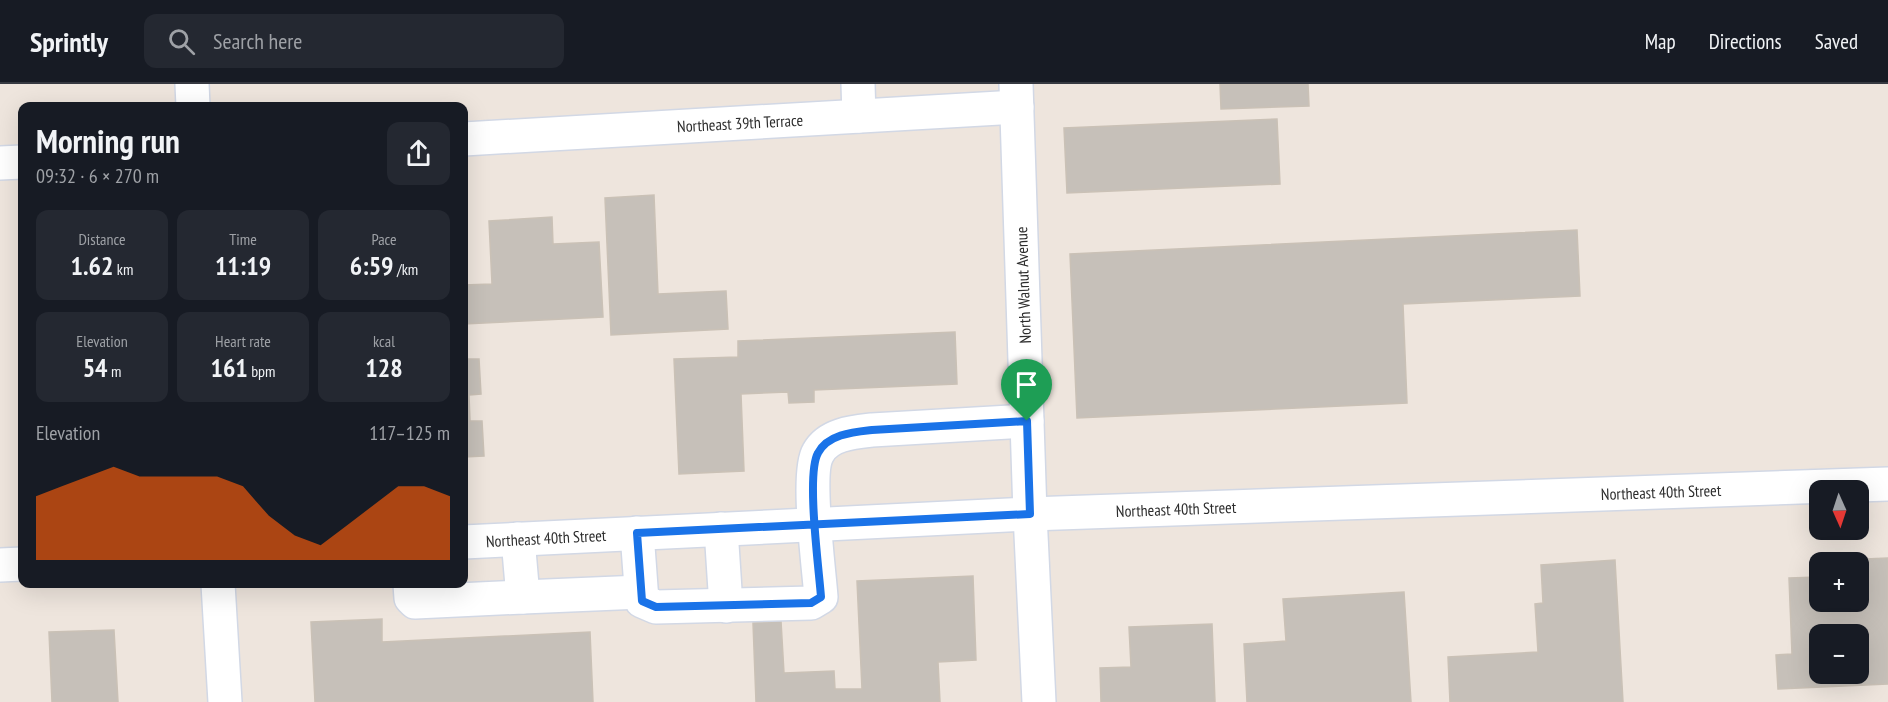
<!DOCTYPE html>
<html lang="en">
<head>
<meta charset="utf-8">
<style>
  body { margin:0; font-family:"PT Sans Narrow",sans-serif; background:#242831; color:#f1f3f6; height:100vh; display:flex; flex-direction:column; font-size:22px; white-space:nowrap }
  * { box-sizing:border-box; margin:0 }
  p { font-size:20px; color:#9ea1a6 }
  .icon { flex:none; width:33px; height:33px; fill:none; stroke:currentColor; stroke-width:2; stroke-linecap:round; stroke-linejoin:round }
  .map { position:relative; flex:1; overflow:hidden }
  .details { position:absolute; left:18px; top:18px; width:450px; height:486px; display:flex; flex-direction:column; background:#171b24; border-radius:12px; box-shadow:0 6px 24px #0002 }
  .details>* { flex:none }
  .needle { width:39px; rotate:177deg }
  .controls { position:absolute; left:1809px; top:396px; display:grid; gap:12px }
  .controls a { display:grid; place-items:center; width:60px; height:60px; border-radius:12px; background:#171b24; box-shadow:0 6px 24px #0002; font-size:30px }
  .pin { position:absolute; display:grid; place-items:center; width:51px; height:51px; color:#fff; margin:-62px -26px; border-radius:50% 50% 50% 0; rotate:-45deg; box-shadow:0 0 6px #0007 }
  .pin .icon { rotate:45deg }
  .round { display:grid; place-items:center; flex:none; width:63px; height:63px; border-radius:12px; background:#242831 }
  .headline { display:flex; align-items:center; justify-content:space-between; height:102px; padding:0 18px }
  h1 { font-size:33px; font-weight:700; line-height:45px }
  .metrics { display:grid; grid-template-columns:repeat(3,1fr); gap:9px; height:102px; padding:6px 18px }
  .metrics div { display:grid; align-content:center; border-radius:12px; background:#242831; text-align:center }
  .metrics b { font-size:26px; font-weight:700 }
  .metrics small { font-size:16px; font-weight:400 }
  .metrics p { font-size:16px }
  .chart { height:168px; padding:12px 18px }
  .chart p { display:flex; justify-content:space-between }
  .chart svg { width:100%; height:108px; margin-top:6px; fill:#ea580c; opacity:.7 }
  header { display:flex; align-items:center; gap:36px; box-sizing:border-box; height:84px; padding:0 30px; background:#171b24; border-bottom:2px solid #363941 }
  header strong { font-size:28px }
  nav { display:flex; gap:33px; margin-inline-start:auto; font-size:21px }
  .search { width:420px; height:54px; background:#242831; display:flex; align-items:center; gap:15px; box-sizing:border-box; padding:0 21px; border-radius:12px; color:#9ea1a6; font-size:22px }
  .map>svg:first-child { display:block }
</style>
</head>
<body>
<header>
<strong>Sprintly</strong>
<div class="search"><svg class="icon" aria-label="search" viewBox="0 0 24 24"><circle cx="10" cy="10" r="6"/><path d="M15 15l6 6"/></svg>Search here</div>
<nav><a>Map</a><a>Directions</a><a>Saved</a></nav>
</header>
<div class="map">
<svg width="1888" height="618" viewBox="0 0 1888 618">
  <rect width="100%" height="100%" fill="#eee5dd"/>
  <!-- building -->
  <g fill="#c6c0b9" stroke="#cac1b6" stroke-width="1.5" fill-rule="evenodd">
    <polygon points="1220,0 1308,0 1309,22 1221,25"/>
    <polygon points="1277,35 1280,100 1067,109 1064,44"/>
    <polygon points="654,111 658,210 726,207 728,245 611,251 605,114"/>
    <polygon points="552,133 553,160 599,158 603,233 464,240 464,201 492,200 489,137"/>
    <polygon points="1577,146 1580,212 1403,220 1407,319 1077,334 1070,170"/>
    <polygon points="955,248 957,300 814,306 814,318 789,319 788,308 741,310 744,387 679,390 674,275 738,273 738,257"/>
    <polygon points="464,275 479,275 481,310 469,311 470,337 482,337 484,372 464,373"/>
    <path d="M1888,474V600L1778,605L1776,571L1792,570L1789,494L1819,493V477ZM1820,478H1858V518H1820ZM1820,550H1858V590H1820Z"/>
    <polygon points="1615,476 1623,618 1450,618 1448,573 1538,568 1535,520 1543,519 1541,481"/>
    <polygon points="973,492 976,576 938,578 940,618 756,618 753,539 781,537 784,589 834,587 835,605 862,605 857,497"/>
    <polygon points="1404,508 1411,618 1247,618 1244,560 1286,557 1283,515"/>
    <polygon points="382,535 382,558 590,548 593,618 315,618 311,538"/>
    <polygon points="1212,540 1215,618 1101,618 1100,584 1131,583 1129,543"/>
    <polygon points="114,546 118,618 52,618 49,548"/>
  </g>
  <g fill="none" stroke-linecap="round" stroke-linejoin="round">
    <!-- minor casing -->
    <g stroke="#d2d8e5" stroke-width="36">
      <g id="minor">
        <polyline points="192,0 193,22"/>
        <polyline points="858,0 859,32"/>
        <polyline points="1016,0 1030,430 1039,618"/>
        <polyline points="464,55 1017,23"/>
        <polyline points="0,79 22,78"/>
        <polyline points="721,445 726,522"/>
        <path d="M637,449L642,517L656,523L811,519L821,513C819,485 806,389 818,369C828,350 854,348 872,346L1027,337"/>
        <polyline points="518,455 523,513 641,508"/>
        <polyline points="464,458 1030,430 1888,400"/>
        <polyline points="0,481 22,480"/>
        <polyline points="218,500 225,618"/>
        <polyline points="410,500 411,514 415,518 523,513"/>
      </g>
    </g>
    <!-- minor -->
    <use href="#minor" stroke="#fff" stroke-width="33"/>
  </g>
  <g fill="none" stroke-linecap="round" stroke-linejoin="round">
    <!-- route casing -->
    <g stroke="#fff" stroke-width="12">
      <path id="route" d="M1027,337L872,346C854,348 828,350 818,369C806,390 819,485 821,513L811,519L656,523L642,517L637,449L1030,430L1027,337"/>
    </g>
    <!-- route -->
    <use href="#route" stroke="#1a73e8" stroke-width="8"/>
  </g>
  <g text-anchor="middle" stroke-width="4.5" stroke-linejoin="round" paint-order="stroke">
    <!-- street labels -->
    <g font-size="16" fill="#2c2c2c" stroke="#fff">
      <text transform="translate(740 39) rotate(-3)" y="6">Northeast 39th Terrace</text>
      <text transform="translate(1023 201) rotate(-92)" y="6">North Walnut Avenue</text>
      <text transform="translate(1661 408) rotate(-2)" y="6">Northeast 40th Street</text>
      <text transform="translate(1176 425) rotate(-2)" y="6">Northeast 40th Street</text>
      <text transform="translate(546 454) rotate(-3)" y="6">Northeast 40th Street</text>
    </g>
  </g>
</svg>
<div class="controls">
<a><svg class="needle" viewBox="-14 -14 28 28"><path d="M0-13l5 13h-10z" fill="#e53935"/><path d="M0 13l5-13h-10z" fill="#9ea1a6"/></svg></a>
<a>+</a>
<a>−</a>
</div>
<div class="pin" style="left:1027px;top:337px;background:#1e9e55"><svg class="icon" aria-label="arrive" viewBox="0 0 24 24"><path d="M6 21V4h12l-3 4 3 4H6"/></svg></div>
<section class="details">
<div class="headline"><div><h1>Morning run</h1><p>09:32 · 6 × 270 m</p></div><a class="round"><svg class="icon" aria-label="share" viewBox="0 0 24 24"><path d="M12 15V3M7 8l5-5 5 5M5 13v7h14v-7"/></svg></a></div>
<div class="metrics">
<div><p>Distance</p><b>1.62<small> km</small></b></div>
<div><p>Time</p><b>11:19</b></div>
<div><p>Pace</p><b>6:59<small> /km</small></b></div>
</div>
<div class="metrics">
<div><p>Elevation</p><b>54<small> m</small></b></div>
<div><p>Heart rate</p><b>161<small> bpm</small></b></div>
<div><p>kcal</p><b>128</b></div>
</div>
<div class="chart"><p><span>Elevation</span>117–125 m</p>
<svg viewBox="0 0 160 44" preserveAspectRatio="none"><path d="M0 44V18L10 14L20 10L30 6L40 10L50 10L60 10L70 10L80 14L90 26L100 34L110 38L120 30L130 22L140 14L150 14L160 18V44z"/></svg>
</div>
</section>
</div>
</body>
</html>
